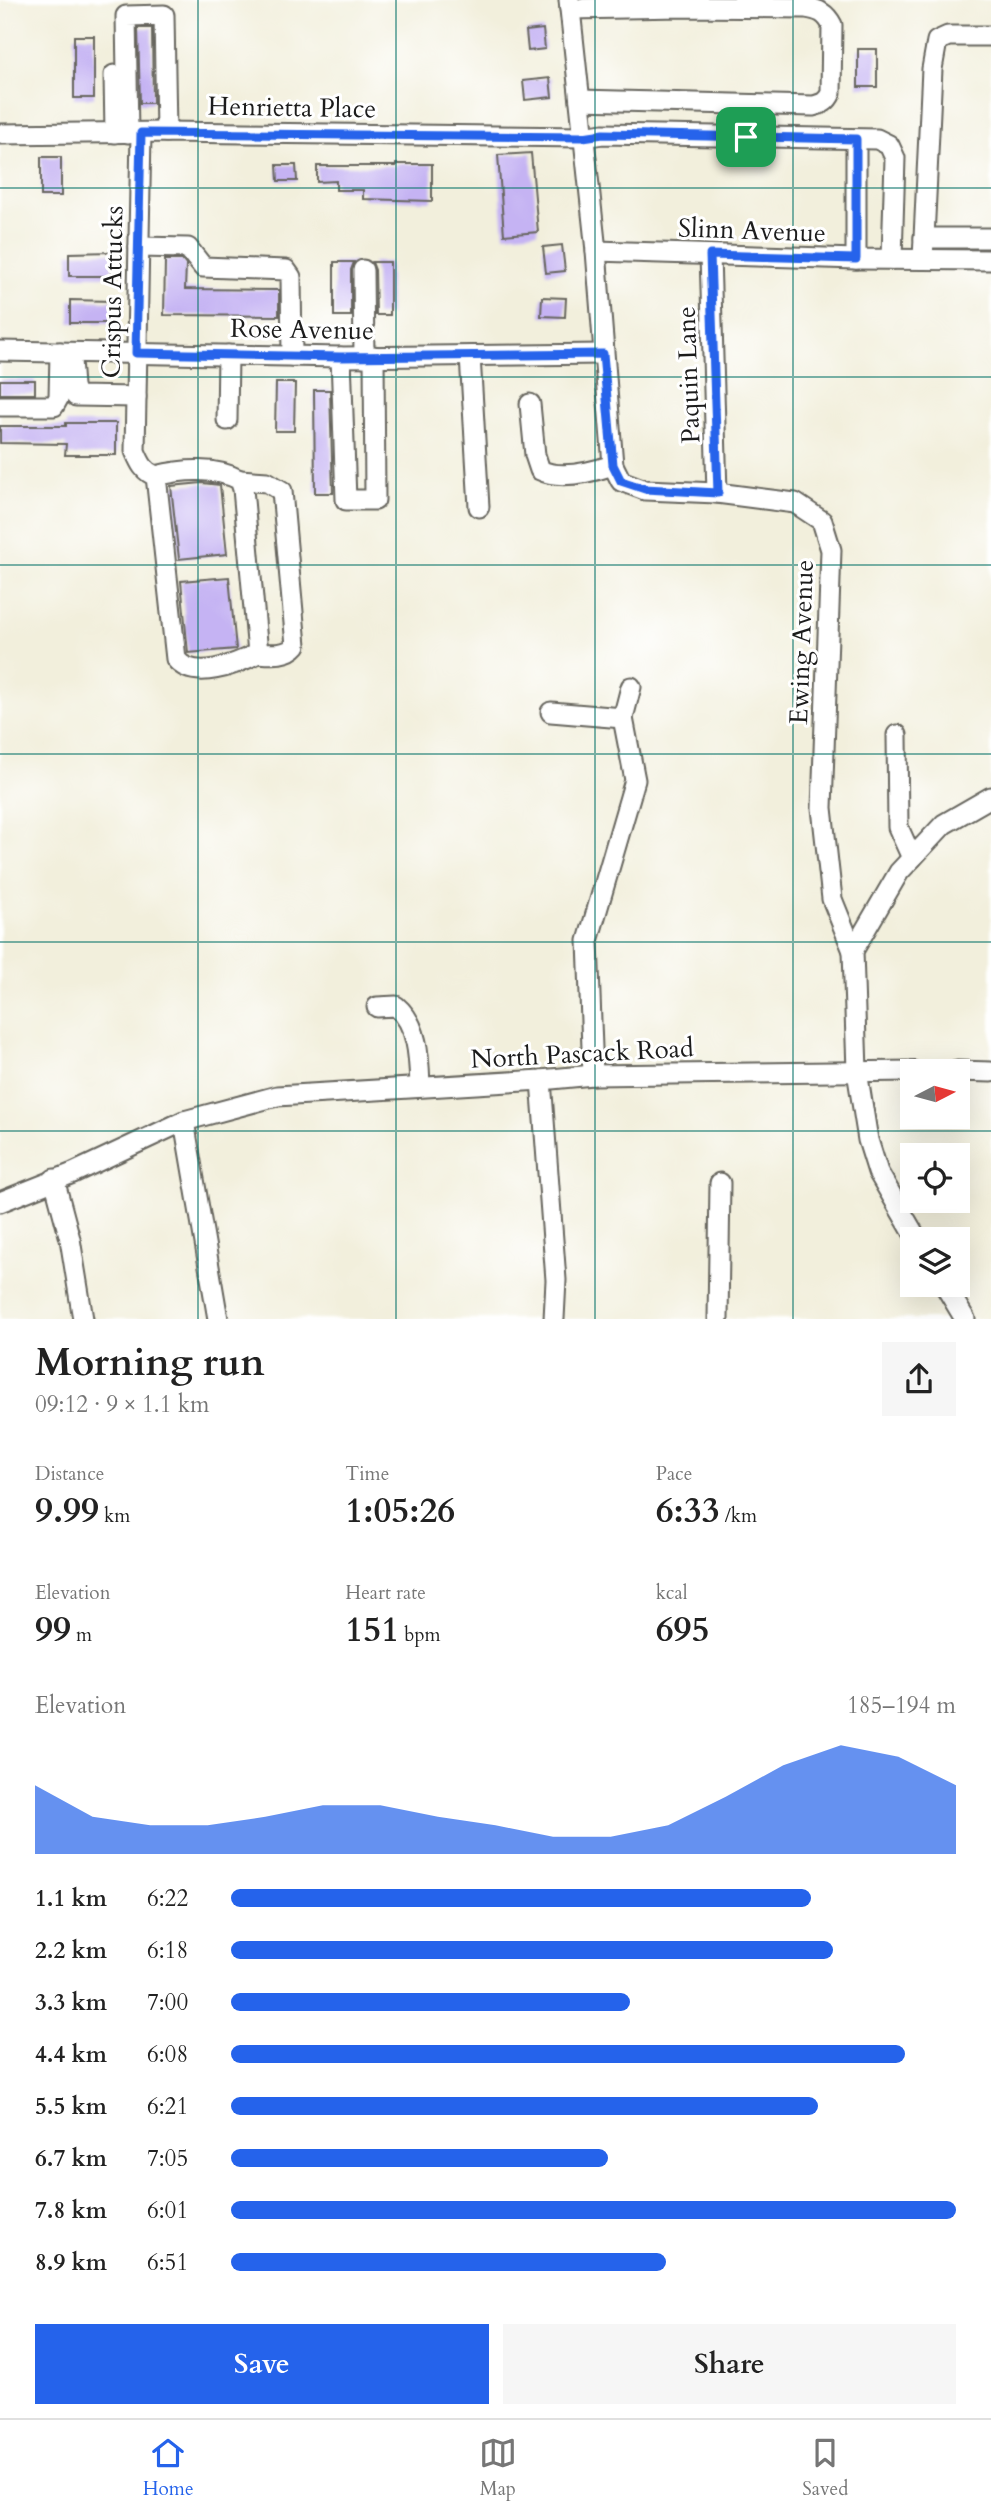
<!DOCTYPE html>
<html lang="en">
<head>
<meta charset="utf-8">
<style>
  body { margin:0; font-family:Cardo,serif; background:#f6f6f6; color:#222; height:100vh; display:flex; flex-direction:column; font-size:26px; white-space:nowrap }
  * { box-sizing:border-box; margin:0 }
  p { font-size:23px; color:#767676 }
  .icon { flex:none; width:38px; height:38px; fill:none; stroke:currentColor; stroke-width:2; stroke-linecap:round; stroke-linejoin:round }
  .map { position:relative; height:1319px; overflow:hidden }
  .sheet { display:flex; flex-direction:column; background:#fff; flex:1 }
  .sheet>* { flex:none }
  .needle { width:46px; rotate:84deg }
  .controls { position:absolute; left:900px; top:1059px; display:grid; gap:14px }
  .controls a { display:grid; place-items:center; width:70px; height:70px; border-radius:0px; background:#fff; box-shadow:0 7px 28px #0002; font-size:35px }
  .pin { position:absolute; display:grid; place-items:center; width:60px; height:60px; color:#fff; margin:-30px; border-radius:14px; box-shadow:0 4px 10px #0006 }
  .round { display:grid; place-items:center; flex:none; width:74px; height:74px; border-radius:0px; background:#f6f6f6 }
  .headline { display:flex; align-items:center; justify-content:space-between; height:119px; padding:0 35px }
  h1 { font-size:38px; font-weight:800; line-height:52px }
  .figures { display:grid; grid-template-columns:repeat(3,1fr); gap:10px; height:119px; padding:7px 35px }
  .figures div { display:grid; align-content:center }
  .figures b { font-size:35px; font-weight:800 }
  .figures small { font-size:19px; font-weight:400 }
  .figures p { font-size:19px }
  .chart { height:196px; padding:14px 35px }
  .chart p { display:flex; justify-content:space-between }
  .chart svg { width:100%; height:126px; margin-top:7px; fill:#2563eb; opacity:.7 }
  .primary-button { display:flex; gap:14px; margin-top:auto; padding:14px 35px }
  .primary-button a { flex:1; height:80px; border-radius:0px; background:#2563eb; color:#fff; font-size:28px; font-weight:800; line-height:80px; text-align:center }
  .primary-button a+a { background:#f6f6f6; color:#222 }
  ul { padding:0 35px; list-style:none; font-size:23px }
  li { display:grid; grid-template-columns:112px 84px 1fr; align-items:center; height:52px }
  li i { height:18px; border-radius:9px; background:#2563eb }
  .dock { display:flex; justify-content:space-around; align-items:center; height:98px; border-top:2px solid #e0e0e0; background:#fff; font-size:19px; color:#767676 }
  .dock a { display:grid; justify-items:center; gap:4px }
  .dock .selected { color:#2563eb }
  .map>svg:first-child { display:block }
</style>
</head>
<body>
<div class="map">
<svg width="991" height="1319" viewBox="0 0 991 1319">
  <rect width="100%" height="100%" fill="#fff"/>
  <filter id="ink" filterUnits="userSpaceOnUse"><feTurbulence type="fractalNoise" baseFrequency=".0143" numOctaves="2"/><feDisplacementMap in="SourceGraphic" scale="14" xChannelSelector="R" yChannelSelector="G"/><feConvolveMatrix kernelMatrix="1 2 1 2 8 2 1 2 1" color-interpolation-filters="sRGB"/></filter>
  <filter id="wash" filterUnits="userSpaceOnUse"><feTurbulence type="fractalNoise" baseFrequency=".00686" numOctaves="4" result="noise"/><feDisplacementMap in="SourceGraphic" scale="28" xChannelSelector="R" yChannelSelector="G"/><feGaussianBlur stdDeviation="1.57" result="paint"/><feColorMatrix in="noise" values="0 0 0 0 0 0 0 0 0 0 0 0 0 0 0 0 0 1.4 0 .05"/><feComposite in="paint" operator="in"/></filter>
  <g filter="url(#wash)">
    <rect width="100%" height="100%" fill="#f2efdc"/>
    <g id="blocks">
      <!-- building -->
      <g fill="#c5b3f3">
        <polygon points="138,28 152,28 153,103 140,103"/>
        <polygon points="543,29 545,49 528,51 526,31"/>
        <rect x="74" y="36" width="20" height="62"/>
        <rect x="858" y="49" width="19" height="38"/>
        <polygon points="550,78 552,97 525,100 523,81"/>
        <polygon points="531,153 538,232 504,235 498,155"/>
        <rect x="41" y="157" width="20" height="39"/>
        <polygon points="396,164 432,164 432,201 363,199 363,190 336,190 336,181 317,182 317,166 396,166"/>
        <polygon points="277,165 296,165 297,181 278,181"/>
        <polygon points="562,245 565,271 546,273 543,247"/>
        <polygon points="112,252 112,276 69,276 69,253"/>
        <polygon points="165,260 182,260 186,265 185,289 279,290 279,316 164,315"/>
        <polygon points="334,262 354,262 351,270 351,316 334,316"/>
        <polygon points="372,262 390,262 390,315 376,315 375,270"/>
        <polygon points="542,297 566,298 565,317 541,316"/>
        <polygon points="70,300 112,301 112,323 70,323"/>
        <rect x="0" y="380" width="35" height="14"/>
        <polygon points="276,383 295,383 294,431 275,431"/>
        <polygon points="314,390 330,390 333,493 315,493"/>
        <polygon points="66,423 116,423 116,455 65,455 66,444 0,443 0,426 66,426"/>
        <polygon points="202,483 220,485 227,554 179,559 171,486"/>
        <polygon points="229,577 236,649 188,653 181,581"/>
      </g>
    </g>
  </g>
  <g filter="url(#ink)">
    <use href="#blocks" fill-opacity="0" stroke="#67665f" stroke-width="2"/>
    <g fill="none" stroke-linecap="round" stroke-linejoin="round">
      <!-- minor casing -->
      <g stroke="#67665f" stroke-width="23">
        <g id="minor">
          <polyline points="569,0 596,251 613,465 621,481 645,490 717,493 795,503 822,521 831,550 822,808 832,899 853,951"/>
          <path d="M570,9L681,7L806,8C819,10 826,13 832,25L831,93C827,102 822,104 813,106L580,100"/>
          <polyline points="114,75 115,133"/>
          <polyline points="128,133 126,16 164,15 166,132"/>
          <path d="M141,133L135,451C140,463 144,472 156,476L176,659C194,682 237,664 258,653L243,489L240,480C216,467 183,469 156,476"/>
          <polyline points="0,134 166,132 583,137 603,134 877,139 889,145 895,158 892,259"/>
          <polyline points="856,139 856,259"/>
          <polyline points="924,238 991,238"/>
          <polyline points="139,247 188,248 203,267 286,270 291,277 292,356"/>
          <polyline points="596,251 856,259 991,260"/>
          <polyline points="710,255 717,493"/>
          <polyline points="923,259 932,69 937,41 948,36 991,36"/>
          <polyline points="363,270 364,357"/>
          <polyline points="0,351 341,357 603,354"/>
          <polyline points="470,356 479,507"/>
          <polyline points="341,357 346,500 375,500 374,356"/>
          <polyline points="71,360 73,386 76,396 136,397"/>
          <path d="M530,404L535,455L540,470C560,480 592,472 613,465"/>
          <polyline points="0,406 54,406 59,397 60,352"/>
          <polyline points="227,420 228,355"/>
          <path d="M240,480L267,482L282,491L296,645C287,656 271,654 258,653"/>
          <polyline points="551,712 623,718"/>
          <polyline points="897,735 898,827 912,858"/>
          <path d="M377,1007L396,1006C419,1025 419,1060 420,1087"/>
          <polyline points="957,1071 991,1072"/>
          <polyline points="593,1075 588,941 635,780 623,718 631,687"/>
          <polyline points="541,1080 556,1280 554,1319"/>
          <polyline points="184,1121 218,1319"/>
          <polyline points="54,1179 70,1239 83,1319"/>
          <polyline points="0,1202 73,1173 184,1121 277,1096 541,1080 593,1075 912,1071"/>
          <polyline points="917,1239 878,1172 868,1140 857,1071 853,951 899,872 944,824 991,797"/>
          <polyline points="944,1284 965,1319"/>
          <polyline points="718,1319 720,1183"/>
        </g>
      </g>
      <!-- minor -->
      <use href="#minor" stroke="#fff" stroke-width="19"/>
    </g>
  </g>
  <g fill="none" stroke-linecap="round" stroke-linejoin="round" filter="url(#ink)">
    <!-- route casing -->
    <g stroke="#fff" stroke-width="14">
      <polygon id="route" points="141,133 583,137 603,134 856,139 856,259 710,255 718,493 645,489 621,481 613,465 603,354 341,357 136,353"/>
    </g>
    <!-- route -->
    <use href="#route" stroke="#2563eb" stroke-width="9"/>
  </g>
  <!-- grid -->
  <path fill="none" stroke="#0f766e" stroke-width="2" stroke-opacity="0.55" d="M198,0V1319M396,0V1319M595,0V1319M793,0V1319M0,188H991M0,377H991M0,565H991M0,754H991M0,942H991M0,1131H991"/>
  <g text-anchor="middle" stroke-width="6" stroke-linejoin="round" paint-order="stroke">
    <!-- street labels -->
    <g font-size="26" fill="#1c1c1c" stroke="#fff">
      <text transform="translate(292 107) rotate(1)" y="9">Henrietta Place</text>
      <text transform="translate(752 230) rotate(2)" y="9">Slinn Avenue</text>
      <text transform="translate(112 292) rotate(-89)" y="9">Crispus Attucks</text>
      <text transform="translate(302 329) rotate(1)" y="9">Rose Avenue</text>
      <text transform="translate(688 375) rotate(-92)" y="9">Paquin Lane</text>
      <text transform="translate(801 642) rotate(-88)" y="9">Ewing Avenue</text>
      <text transform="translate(582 1053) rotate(-3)" y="9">North Pascack Road</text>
    </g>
  </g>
</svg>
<div class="controls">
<a><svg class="needle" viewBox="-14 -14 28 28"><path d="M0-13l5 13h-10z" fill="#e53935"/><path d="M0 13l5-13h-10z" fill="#767676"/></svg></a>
<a><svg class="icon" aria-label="locate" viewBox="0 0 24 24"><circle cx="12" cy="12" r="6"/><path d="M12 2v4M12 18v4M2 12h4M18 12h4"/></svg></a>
<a><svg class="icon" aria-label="layers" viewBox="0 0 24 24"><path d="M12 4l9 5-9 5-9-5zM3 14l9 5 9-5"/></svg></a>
</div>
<div class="pin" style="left:746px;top:137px;background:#1e9e55"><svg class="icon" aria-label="arrive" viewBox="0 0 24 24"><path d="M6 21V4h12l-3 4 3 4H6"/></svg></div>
</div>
<section class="sheet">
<div class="headline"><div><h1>Morning run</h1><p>09:12 · 9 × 1.1 km</p></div><a class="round"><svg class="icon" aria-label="share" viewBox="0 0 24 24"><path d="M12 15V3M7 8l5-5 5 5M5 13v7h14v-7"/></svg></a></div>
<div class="figures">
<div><p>Distance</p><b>9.99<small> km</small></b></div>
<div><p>Time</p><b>1:05:26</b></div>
<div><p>Pace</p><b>6:33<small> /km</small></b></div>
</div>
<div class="figures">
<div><p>Elevation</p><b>99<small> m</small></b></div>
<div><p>Heart rate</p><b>151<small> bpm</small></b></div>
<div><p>kcal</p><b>695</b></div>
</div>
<div class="chart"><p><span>Elevation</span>185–194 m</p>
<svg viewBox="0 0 160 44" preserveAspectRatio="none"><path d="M0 44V20L10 31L20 34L30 34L40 31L50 27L60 27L70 31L80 34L90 38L100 38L110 34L120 24L130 13L140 6L150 10L160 20V44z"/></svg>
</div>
<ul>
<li><b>1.1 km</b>6:22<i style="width:80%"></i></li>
<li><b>2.2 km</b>6:18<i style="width:83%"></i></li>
<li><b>3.3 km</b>7:00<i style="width:55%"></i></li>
<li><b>4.4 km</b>6:08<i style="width:93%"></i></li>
<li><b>5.5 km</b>6:21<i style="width:81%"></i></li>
<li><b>6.7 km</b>7:05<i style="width:52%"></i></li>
<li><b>7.8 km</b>6:01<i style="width:100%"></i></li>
<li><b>8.9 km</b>6:51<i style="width:60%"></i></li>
</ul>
<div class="primary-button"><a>Save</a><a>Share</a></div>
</section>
<nav class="dock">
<a class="selected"><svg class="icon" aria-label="home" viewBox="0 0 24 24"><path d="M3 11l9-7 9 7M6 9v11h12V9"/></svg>Home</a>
<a><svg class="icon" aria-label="map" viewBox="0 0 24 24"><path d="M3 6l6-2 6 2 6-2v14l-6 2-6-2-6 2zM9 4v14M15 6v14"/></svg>Map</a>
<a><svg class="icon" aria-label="saved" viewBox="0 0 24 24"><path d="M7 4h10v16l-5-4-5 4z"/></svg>Saved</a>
</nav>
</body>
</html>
